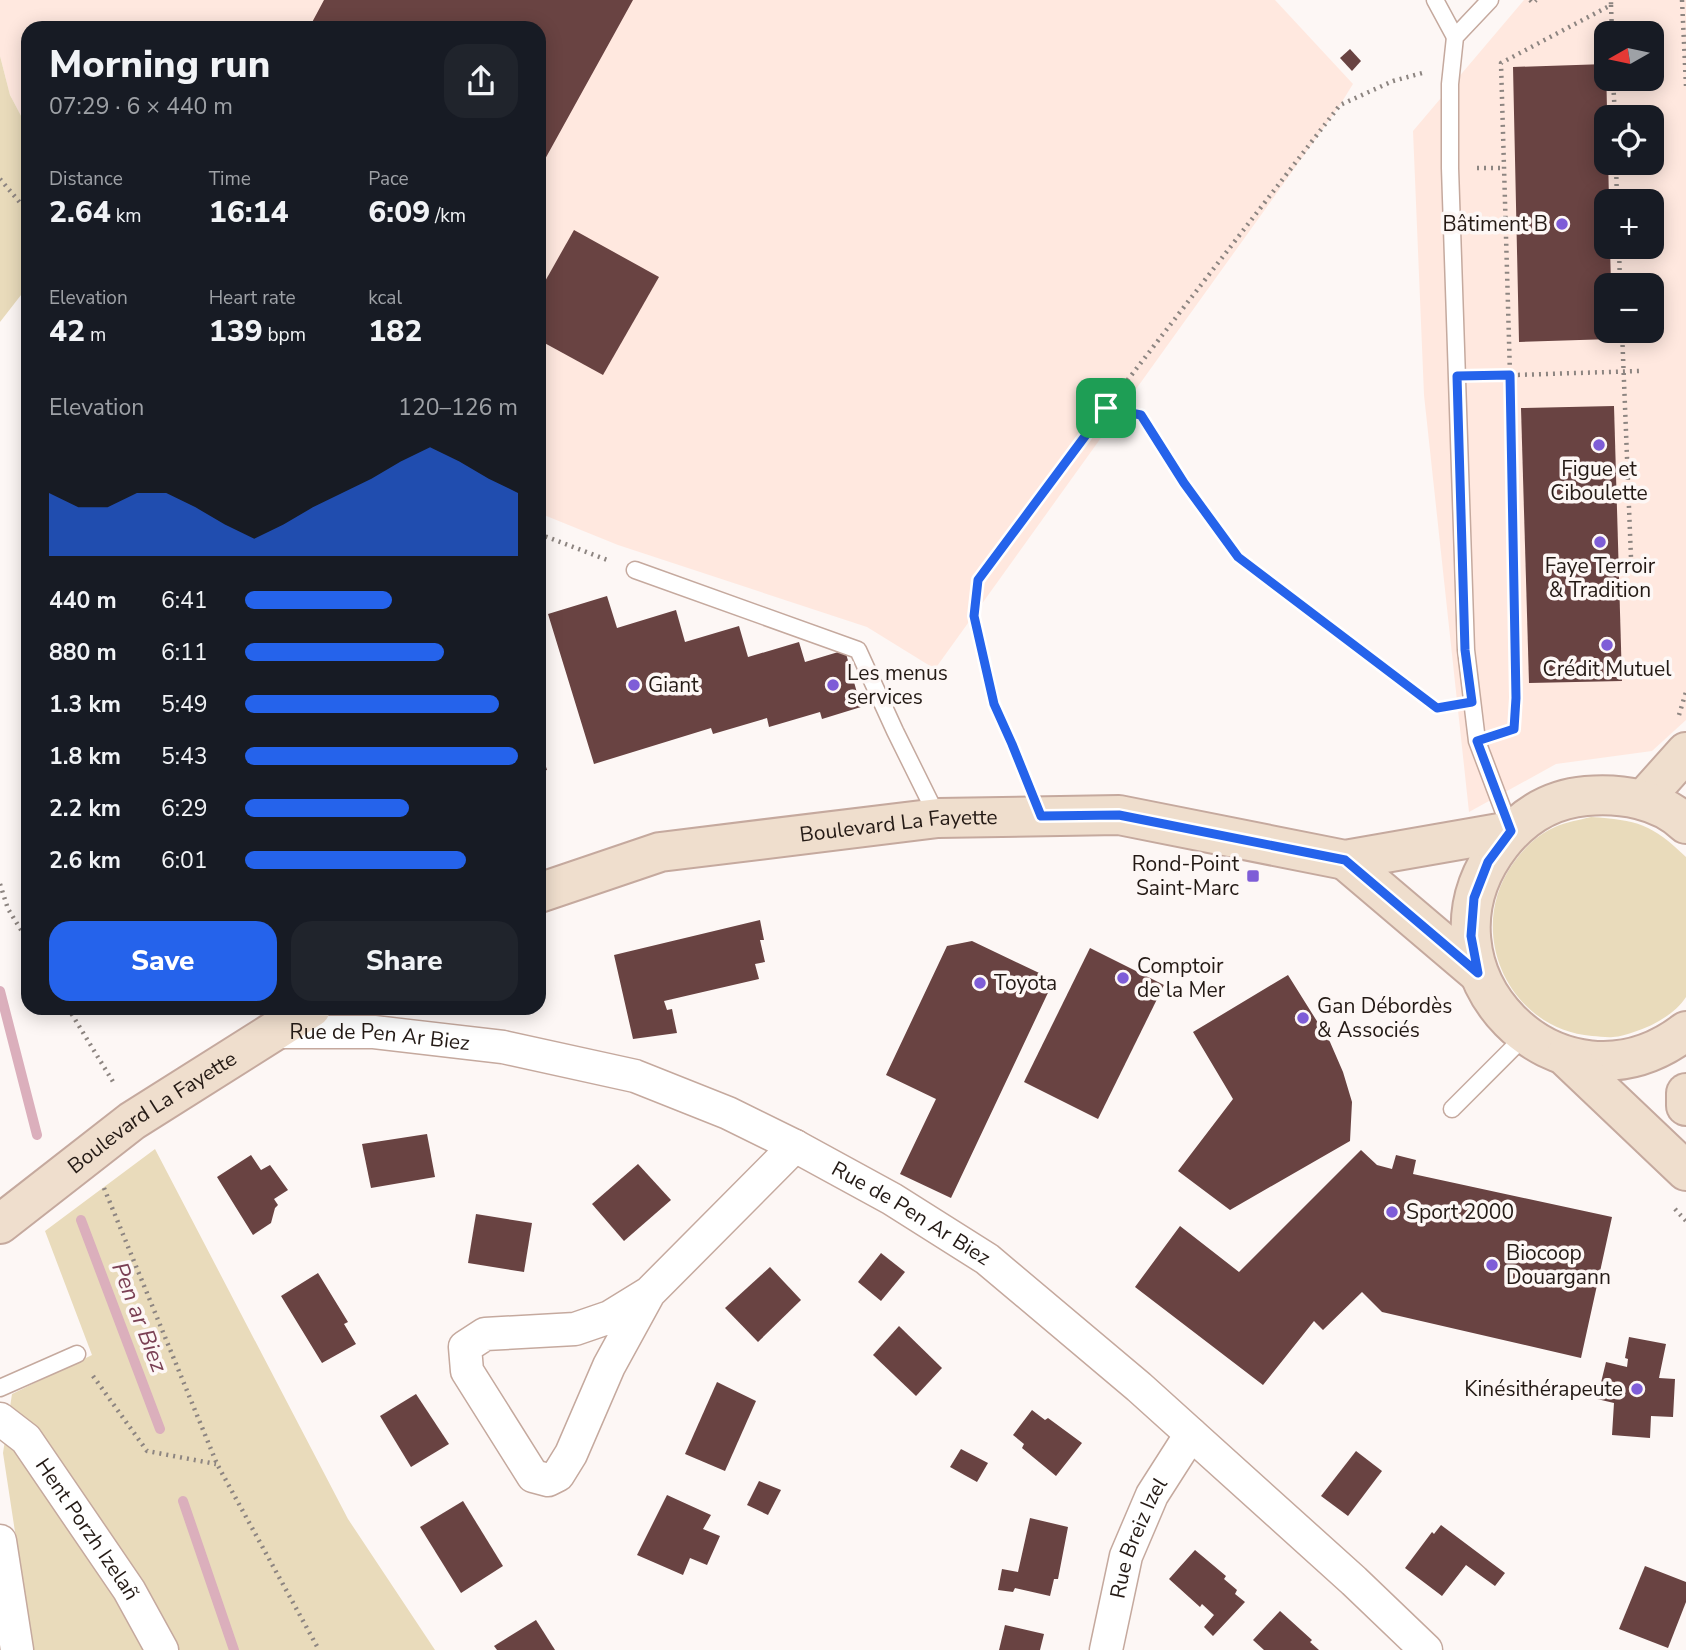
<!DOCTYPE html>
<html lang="en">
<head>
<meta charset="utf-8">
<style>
  body { margin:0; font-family:"Nunito Sans",sans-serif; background:#20242c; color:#f1f3f6; height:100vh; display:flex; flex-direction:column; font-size:26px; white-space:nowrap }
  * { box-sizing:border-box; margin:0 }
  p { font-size:23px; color:#9ea1a6 }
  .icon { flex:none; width:38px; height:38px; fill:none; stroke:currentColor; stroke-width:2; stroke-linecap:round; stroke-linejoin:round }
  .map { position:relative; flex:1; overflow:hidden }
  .side { position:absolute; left:21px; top:21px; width:525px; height:994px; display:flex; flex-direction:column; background:#171b24; border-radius:21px; box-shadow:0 4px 18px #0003 }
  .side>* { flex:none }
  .needle { width:46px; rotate:261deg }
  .tools { position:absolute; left:1594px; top:21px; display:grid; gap:14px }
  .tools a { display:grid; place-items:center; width:70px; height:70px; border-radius:14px; background:#171b24; box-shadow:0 4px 18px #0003; font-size:35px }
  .pin { position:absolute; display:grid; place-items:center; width:60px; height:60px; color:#fff; margin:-30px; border-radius:14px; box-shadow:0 4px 10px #0006 }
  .round { display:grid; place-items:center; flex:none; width:74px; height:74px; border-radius:21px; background:#20242c }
  .headline { display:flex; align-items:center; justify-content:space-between; height:119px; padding:0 28px }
  h1 { font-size:38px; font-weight:800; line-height:52px }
  .figures { display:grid; grid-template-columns:repeat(3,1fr); gap:10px; height:119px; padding:7px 28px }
  .figures div { display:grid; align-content:center }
  .figures b { font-size:30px; font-weight:800 }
  .figures small { font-size:19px; font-weight:400 }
  .figures p { font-size:19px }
  .chart { height:196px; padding:14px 28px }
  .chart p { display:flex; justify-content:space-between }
  .chart svg { width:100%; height:126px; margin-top:7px; fill:#2563eb; opacity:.7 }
  .primary-button { display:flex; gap:14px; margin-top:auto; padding:14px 28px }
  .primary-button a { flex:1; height:80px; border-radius:21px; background:#2563eb; color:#fff; font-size:28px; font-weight:800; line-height:80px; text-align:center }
  .primary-button a+a { background:#20242c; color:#f1f3f6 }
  ul { padding:0 28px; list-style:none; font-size:23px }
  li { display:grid; grid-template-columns:112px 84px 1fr; align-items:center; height:52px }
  li i { height:18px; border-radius:9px; background:#2563eb }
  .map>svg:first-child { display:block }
</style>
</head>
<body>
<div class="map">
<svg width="1686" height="1650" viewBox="0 0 1686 1650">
  <rect width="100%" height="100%" fill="#fdf7f5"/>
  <!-- built -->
  <g fill="#ffe8df" fill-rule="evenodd">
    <polygon points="0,0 1275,0 1353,84 1340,105 935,669 867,627 618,545 539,513 539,28 28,28 28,129 10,95 0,56"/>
    <path d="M1524,0H1686V720L1652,751L1556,764L1469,812L1424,395L1413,131ZM1606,33H1652V79H1606ZM1606,117H1652V163H1606ZM1606,201H1652V247H1606ZM1606,285H1652V331H1606Z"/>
  </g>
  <!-- green -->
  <g fill="#e9dbbb">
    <polygon points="0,56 10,95 28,129 28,286 0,322"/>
    <path d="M1591,817C1637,820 1652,824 1686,857V997C1675,1014 1653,1026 1634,1032C1627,1034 1620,1037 1613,1037C1607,1038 1599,1036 1592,1036C1509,1029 1465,933 1512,865C1522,850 1538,834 1555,827C1566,822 1579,820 1591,817Z"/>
    <polygon points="155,1149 348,1519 435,1650 33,1650 3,1453 12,1394 92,1355 45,1231"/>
  </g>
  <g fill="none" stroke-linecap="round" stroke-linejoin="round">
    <!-- stream -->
    <g stroke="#dbafbc" stroke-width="10">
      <polyline points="0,991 37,1135"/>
      <polyline points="81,1220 160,1429"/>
      <polyline points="183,1501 234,1650"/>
    </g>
  </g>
  <!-- building -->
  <g fill="#694342">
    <polygon points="324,0 633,0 539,170 539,28 309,28"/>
    <polygon points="1350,49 1361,61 1352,71 1340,58"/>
    <polygon points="1606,64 1609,201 1606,201 1606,247 1610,247 1611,285 1606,285 1606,331 1612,331 1612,339 1519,342 1513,67"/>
    <polygon points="574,230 659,277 603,375 539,340 539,292"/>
    <polygon points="1614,406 1622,681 1529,683 1521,408"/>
    <polygon points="607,596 617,628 676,610 685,642 739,626 748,657 799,642 805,662 845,650 861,707 822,719 820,712 769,727 767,718 713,734 711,728 594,764 548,614"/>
    <polygon points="539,744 547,770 539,772"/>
    <polygon points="760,920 764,940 760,940 765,962 755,964 759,979 664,1001 667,1010 672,1009 677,1033 633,1039 614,955"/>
    <polygon points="972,941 1054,980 951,1198 900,1174 936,1099 886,1075 947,946"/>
    <polygon points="1090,948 1164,985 1098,1119 1024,1082"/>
    <polygon points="1288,975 1330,1042 1343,1072 1352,1102 1350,1141 1230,1210 1178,1171 1233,1099 1193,1032"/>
    <polygon points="427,1134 435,1177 371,1188 362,1144"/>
    <polygon points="1361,1150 1377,1165 1392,1169 1396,1155 1416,1160 1413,1174 1612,1217 1581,1358 1382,1312 1362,1292 1323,1330 1314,1321 1263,1385 1135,1287 1180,1226 1239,1272"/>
    <polygon points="251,1155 261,1170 270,1165 288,1190 274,1199 278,1205 275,1208 271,1223 253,1235 217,1177"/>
    <polygon points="638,1164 671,1200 624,1241 592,1204"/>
    <polygon points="476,1214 532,1223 524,1272 468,1263"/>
    <polygon points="881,1253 905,1272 881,1301 858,1282"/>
    <polygon points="770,1267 801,1300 758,1342 725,1308"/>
    <polygon points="318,1273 348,1322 344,1324 356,1344 322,1363 281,1296"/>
    <polygon points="899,1326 942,1368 916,1396 873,1355"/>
    <polygon points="1629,1337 1666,1344 1659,1378 1675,1379 1673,1417 1651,1416 1650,1438 1612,1435 1614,1403 1597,1399 1606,1362 1627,1367 1628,1359 1625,1358"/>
    <polygon points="717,1382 756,1401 725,1471 685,1454"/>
    <polygon points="416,1394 449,1444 411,1467 380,1416"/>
    <polygon points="1032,1410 1045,1420 1048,1418 1082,1443 1056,1476 1022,1448 1024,1444 1013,1435"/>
    <polygon points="961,1449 988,1463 977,1482 950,1467"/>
    <polygon points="1356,1451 1382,1471 1348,1516 1321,1496"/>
    <polygon points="759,1481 781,1490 768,1515 747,1505"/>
    <polygon points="667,1495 711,1515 703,1529 720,1536 707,1565 690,1558 683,1575 637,1555"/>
    <polygon points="463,1501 503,1566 461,1593 420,1527"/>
    <polygon points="1030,1518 1068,1527 1058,1579 1054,1579 1050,1596 1015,1588 1013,1592 998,1590 1002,1569 1018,1572"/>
    <polygon points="1441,1525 1505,1573 1495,1586 1466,1565 1442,1596 1405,1568 1432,1532 1434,1534"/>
    <polygon points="1195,1550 1226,1576 1224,1579 1237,1590 1235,1594 1245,1602 1213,1636 1204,1627 1214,1615 1202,1604 1200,1607 1169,1579"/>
    <polygon points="1645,1566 1686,1582 1686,1602 1668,1648 1619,1629"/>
    <polygon points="1280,1611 1312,1640 1310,1642 1319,1650 1264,1650 1253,1640"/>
    <polygon points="536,1620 555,1650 497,1650 494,1646"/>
    <polygon points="1005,1625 1044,1634 1040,1650 999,1650"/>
  </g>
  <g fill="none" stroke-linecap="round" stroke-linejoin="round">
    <!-- lane casing -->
    <g stroke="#c5a99e" stroke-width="19">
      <g id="lane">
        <polyline points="1435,0 1455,37"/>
        <polyline points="1490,0 1455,37 1450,84 1450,168 1466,650 1477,741 1511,831"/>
        <polyline points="635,570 858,650 895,731 938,818"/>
        <polyline points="1452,1109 1525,1036"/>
        <polyline points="0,1388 77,1354"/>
      </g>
    </g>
    <!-- street casing -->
    <g stroke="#c5a99e" stroke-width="35">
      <g id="street">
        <path id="s1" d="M272,1032H374L503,1047L635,1076L728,1113L795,1146L892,1199L987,1259L1139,1387L1354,1581L1426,1650"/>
        <polyline points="649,1293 609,1366 571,1454 558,1475 548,1480 533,1476 467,1371 465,1347 485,1334 575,1329 610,1317 649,1293 795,1146"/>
        <path id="s2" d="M0,1419L26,1439L129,1590L162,1650"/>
        <polyline points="0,1541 17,1650"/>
        <path id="s3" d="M1106,1650L1126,1556L1152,1495L1191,1434"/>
      </g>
    </g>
    <!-- secondary casing -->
    <g stroke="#c5a99e" stroke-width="42">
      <g id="secondary">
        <polyline points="1643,800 1686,752"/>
        <path d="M1686,824C1660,799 1621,793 1586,796C1551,799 1523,816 1501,844C1404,969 1560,1128 1686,1031"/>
        <polyline points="1345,860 1478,973"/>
        <path id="s4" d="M539,893L660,852L938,818L1119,815L1345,860L1511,831"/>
        <polyline points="1565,1056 1686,1171"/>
        <polyline points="1686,1093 1686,1106"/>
        <path id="s5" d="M0,1224L132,1121L311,1008"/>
      </g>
    </g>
    <!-- path -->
    <g stroke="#8d8581" stroke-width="4.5" stroke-dasharray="2 5" stroke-linecap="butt">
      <polyline points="1530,0 1533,3 1536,0"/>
      <polyline points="1682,0 1686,86"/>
      <polyline points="1611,5 1612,33"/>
      <polyline points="1613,79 1615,117"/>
      <polyline points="1616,163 1617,201"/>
      <polyline points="1477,168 1504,168"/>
      <polyline points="0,179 28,212"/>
      <polyline points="1619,247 1620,285"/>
      <polyline points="1622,331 1631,558 1642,568"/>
      <polyline points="1483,376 1640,371"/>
      <polyline points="1106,408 1340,105 1393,81 1426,72"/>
      <polyline points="539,534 610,561"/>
      <polyline points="1679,715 1686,692"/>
      <polyline points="1501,733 1514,729 1516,698 1510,375 1501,63 1611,5 1611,0"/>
      <polyline points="1026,779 994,704 973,616 978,580 1106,408 1141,415 1184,483 1238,557 1437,708 1447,706"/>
      <polyline points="0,884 8,909 28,941"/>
      <polyline points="68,1008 115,1085"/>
      <polyline points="104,1188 217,1464 319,1650"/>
      <polyline points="1675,1209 1686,1221"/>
      <polyline points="93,1376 147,1451 216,1464"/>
    </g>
    <!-- lane -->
    <use href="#lane" stroke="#fff" stroke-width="16"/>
    <!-- street -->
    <use href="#street" stroke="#fff" stroke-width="32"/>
    <!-- secondary -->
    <use href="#secondary" stroke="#efdecd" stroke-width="38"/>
  </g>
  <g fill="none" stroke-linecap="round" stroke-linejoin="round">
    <!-- route casing -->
    <g stroke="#fff" stroke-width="14">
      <polygon id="route" points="1510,375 1516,698 1514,729 1477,741 1511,831 1488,862 1474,898 1471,936 1478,973 1345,860 1119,815 1041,816 1012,744 994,704 974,616 978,580 1106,408 1141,415 1184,483 1238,557 1437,708 1472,702 1465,650 1457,376"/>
    </g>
    <!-- route -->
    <use href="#route" stroke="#2563eb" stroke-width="9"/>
  </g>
  <!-- markers -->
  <g fill="#7e5dd7" stroke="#fdf7f5" stroke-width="2.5">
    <circle cx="1562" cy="224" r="7"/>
    <circle cx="1599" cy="445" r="7"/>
    <circle cx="1600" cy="542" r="7"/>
    <circle cx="1607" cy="645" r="7"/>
    <circle cx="634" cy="685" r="7"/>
    <circle cx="833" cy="685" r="7"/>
    <rect x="1246" y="869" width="14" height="14" rx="3.5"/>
    <circle cx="1123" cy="978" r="7"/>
    <circle cx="980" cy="983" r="7"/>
    <circle cx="1303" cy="1018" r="7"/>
    <circle cx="1392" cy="1212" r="7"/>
    <circle cx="1492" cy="1265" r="7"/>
    <circle cx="1637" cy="1389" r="7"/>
  </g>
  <g text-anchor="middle" stroke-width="7" stroke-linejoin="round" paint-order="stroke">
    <!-- poi labels -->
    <g font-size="21" fill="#241a15" stroke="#fdf7f5" text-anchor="start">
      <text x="1548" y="231" text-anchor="end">Bâtiment B</text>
      <text x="1599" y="476" text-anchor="middle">Figue et<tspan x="1599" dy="24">Ciboulette</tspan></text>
      <text x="1600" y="573" text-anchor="middle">Faye Terroir<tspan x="1600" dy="24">&amp; Tradition</tspan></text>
      <text x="1607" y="676" text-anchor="middle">Crédit Mutuel</text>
      <text x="847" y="680">Les menus<tspan x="847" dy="24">services</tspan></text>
      <text x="648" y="692">Giant</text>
      <text x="1239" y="871" text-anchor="end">Rond-Point<tspan x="1239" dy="24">Saint-Marc</tspan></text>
      <text x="1137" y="973">Comptoir<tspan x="1137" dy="24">de la Mer</tspan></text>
      <text x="994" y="990">Toyota</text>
      <text x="1317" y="1013">Gan Débordès<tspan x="1317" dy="24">&amp; Associés</tspan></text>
      <text x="1406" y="1219">Sport 2000</text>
      <text x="1506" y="1260">Biocoop<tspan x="1506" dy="24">Douargann</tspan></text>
      <text x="1623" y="1396" text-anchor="end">Kinésithérapeute</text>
    </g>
    <!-- street labels -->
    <g font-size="21" fill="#241a15" stroke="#fdf7f5">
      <text dy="7" stroke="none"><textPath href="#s4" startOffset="368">Boulevard La Fayette</textPath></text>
      <text dy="7" stroke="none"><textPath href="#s1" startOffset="108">Rue de Pen Ar Biez</textPath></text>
      <text dy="7" stroke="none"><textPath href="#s5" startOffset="189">Boulevard La Fayette</textPath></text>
      <text dy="7" stroke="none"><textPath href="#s1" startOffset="676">Rue de Pen Ar Biez</textPath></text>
      <text dy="7" stroke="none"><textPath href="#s2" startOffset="142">Hent Porzh Izelañ</textPath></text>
      <text dy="7" stroke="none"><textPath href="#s3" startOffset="117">Rue Breiz Izel</textPath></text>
    </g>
    <!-- water labels -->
    <g font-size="23" font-style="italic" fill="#7a4054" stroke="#fdf7f5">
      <text transform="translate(140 1317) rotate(69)" y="8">Pen ar Biez</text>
    </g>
  </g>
</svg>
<div class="tools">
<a><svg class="needle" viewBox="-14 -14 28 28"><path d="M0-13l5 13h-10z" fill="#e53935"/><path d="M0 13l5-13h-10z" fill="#9ea1a6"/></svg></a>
<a><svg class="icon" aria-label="locate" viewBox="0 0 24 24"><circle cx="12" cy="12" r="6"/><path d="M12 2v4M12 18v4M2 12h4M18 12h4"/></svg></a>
<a>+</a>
<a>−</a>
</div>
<div class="pin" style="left:1106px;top:408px;background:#1e9e55"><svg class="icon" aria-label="arrive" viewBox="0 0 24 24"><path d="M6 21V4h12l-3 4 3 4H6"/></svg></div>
<section class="side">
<div class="headline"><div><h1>Morning run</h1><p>07:29 · 6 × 440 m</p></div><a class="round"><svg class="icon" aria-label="share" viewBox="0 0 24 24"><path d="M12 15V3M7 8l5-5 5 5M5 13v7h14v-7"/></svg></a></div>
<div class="figures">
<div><p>Distance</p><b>2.64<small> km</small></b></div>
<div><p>Time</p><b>16:14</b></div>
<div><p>Pace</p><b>6:09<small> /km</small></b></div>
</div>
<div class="figures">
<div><p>Elevation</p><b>42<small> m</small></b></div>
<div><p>Heart rate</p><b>139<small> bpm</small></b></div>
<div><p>kcal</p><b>182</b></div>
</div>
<div class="chart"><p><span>Elevation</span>120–126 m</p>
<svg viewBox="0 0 160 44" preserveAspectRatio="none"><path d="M0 44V22L10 27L20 27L30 22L40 22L50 27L60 33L70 38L80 33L90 27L100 22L110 17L120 11L130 6L140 11L150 17L160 22V44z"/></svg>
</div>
<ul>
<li><b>440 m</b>6:41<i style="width:54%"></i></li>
<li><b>880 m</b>6:11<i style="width:73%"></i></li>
<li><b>1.3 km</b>5:49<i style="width:93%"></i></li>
<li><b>1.8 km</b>5:43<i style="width:100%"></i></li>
<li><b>2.2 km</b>6:29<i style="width:60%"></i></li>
<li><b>2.6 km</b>6:01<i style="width:81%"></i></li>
</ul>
<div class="primary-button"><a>Save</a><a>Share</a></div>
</section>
</div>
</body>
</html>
